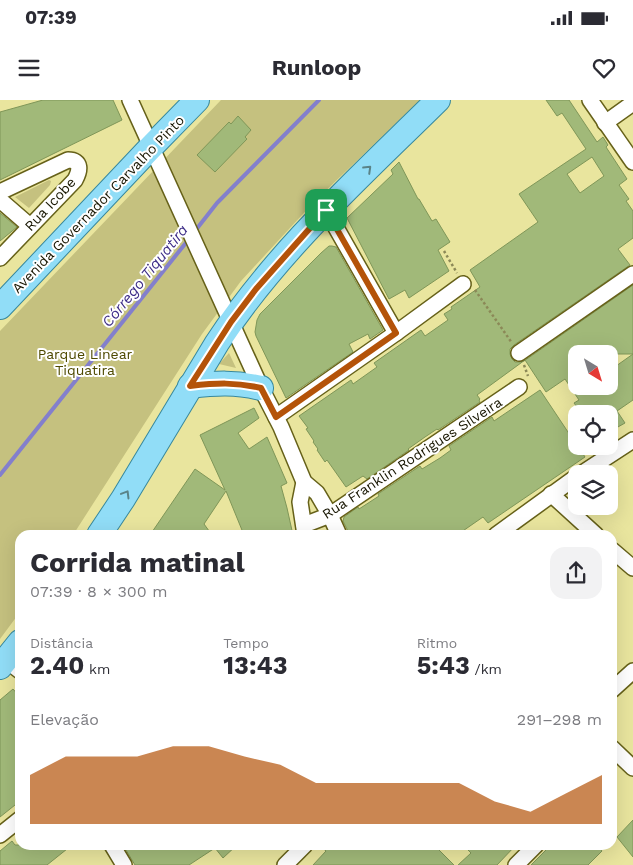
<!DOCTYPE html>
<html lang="pt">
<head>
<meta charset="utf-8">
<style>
  body { margin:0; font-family:"Work Sans",sans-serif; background:#f2f2f3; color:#2b2b33; height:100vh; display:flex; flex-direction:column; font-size:19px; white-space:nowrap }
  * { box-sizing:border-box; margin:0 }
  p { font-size:16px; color:#7c7c81 }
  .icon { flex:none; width:28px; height:28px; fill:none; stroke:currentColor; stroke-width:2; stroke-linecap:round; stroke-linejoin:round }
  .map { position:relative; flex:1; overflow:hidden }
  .details { position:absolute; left:15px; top:430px; width:602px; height:320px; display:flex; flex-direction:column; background:#fff; border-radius:15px; box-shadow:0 5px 20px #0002 }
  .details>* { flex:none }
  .needle { width:32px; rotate:142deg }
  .controls { position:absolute; left:568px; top:245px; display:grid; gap:10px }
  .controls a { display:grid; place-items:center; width:50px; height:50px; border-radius:10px; background:#fff; box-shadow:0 5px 20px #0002; font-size:25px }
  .pin { position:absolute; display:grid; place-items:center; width:42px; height:42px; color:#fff; margin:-21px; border-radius:10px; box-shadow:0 2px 8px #0006 }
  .round { display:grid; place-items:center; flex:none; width:52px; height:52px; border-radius:15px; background:#f2f2f3 }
  .overview { display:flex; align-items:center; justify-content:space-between; height:85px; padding:0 15px }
  h1 { font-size:28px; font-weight:700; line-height:38px }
  .metrics { display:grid; grid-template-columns:repeat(3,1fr); gap:8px; height:85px; padding:5px 15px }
  .metrics div { display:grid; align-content:center }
  .metrics b { font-size:25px; font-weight:700 }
  .metrics small { font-size:14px; font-weight:400 }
  .metrics p { font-size:14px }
  .chart { height:140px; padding:10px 15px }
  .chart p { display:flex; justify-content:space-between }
  .chart svg { width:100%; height:90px; margin-top:5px; fill:#b45309; opacity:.7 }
  .status { display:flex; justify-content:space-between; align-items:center; height:35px; padding:0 25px; background:#fff; direction:ltr }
  .status svg { height:14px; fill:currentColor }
  header { display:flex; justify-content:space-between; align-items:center; height:65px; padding:0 15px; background:#fff; font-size:22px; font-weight:700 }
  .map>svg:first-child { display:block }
</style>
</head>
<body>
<div class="status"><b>07:39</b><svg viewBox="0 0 49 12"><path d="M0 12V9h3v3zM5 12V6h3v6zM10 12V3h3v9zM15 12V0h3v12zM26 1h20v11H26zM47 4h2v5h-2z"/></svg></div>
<header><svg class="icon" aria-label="menu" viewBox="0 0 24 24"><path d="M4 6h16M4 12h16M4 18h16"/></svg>Runloop<svg class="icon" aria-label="heart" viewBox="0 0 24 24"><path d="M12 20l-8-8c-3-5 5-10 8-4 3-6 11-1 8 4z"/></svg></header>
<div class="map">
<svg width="633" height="765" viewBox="0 0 633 765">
  <rect width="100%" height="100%" fill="#e9e59e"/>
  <!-- green -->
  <g fill="#c5c17f">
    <polygon points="221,0 420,0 314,102 241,181 202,234 73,435 20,435 20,512 0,539 0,231"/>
    <polygon points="49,80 51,81 50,85 29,108 15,97"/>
    <polygon points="229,253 236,268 219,264"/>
  </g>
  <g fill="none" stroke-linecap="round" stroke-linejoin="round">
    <!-- stream -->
    <g stroke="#837fcc" stroke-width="4">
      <polyline points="195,131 217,103 319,0"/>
      <polyline points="0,375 189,139"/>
    </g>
  </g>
  <!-- building -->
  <g fill="#a1b979" stroke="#7f9658" fill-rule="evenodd">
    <polygon points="43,0 113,0 122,20 0,80 0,12"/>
    <path d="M546,0H569L597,42L603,37L608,45L606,47L627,79L619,85L629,99L626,101L633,111V138L618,149L630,165L514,245L510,249V254L512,259L515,262H520L524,261L633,185V254H576V286H609V271L633,254V300L617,311L625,323L609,332V314H582L574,303L579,300L565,279L546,292L525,260L477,295L480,299L479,300L480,302L438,330L437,329L425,337L408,349L409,350L367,379L363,376L346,387L327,360L325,362L317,350L318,349L313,342L314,341L306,329L308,328L299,316L351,280L353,284L377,267L374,263L421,230L425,236L448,220L444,214L452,209L451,207L480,187L470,170L538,122L519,94L586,49L562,13L557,16ZM592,57L604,76L580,93L567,74Z"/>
    <polygon points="238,16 251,30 245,37 247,39 215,72 197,55 229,22 231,24"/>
    <polygon points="399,62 418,99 419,99 432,121 436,119 450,142 438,150 449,171 409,198 405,190 389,199 347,118 393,74 391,70"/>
    <polygon points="0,113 17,127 0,141"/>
    <polygon points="329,146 332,146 336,147 383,230 370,239 368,234 349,244 353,252 286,298 256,236 255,232 257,220 260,214 321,153"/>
    <polygon points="540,290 576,344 576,346 578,346 585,357 488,423 483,417 457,435 350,435 343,421 344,417 358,407 359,409 379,396 378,394 420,366 422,369 440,358 451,350 449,346 492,317 494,321"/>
    <polygon points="254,308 259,318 238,333 249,349 267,337 287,383 281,386 287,408 293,435 244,435 226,391 204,424 212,435 150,435 195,369 225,390 200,335"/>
    <polygon points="13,589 20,597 20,701 0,717 0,600"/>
    <polygon points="633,720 633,757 617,737"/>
    <polygon points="12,741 15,745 72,745 47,765 0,765 0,751"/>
    <polygon points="123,745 237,745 223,758 215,748 189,765 135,765"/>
    <polygon points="319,745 434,745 454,765 313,765 326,751"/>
    <polygon points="463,745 516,745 497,765 458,765 471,753"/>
    <polygon points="551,745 569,745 574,750 579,745 597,745 602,751 588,765 531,765"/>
  </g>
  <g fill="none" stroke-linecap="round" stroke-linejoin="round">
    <!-- street casing -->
    <g stroke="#666119" stroke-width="18">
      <g id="street">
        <polyline points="130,0 261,288 281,327 304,382 317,393 330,415 339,435"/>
        <polyline points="590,0 633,62"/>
        <polyline points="605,23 633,3"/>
        <path d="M0,92L68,60C82,60 80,71 75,80L0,158"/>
        <polyline points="0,100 30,126"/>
        <polyline points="326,110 396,233"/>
        <polyline points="519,253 633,174"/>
        <polyline points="276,317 396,233 463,184"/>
        <polyline points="581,374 633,340"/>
        <polyline points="304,382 300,402 305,435"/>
        <polyline points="551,394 596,435"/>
        <polyline points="304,425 330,415 519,287"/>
        <polyline points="496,435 576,377"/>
        <polyline points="612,450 633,468"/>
        <polyline points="6,560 20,571"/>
        <polyline points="612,590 633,571"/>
        <polyline points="612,648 633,668"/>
        <polyline points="0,735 20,719"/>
        <polyline points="112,745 124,765"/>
        <polyline points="285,765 305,745"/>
        <polyline points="516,765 536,745"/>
      </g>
    </g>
    <!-- primary casing -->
    <g stroke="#37889d" stroke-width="26">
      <g id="primary">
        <polyline points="0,207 152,46 197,0"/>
        <path d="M190,286C217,283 235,282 261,288"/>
        <path d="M99,435L123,399L217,243C277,151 360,77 438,0"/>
        <polyline points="0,567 20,542"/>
      </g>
    </g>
    <!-- path -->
    <g stroke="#8b8857" stroke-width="2.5" stroke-dasharray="2.5 2.5" stroke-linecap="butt">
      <polyline points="444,151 457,173"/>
      <polyline points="475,190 512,243"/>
      <polyline points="524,265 528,276"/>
    </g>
    <!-- street -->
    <use href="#street" stroke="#fff" stroke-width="15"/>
    <!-- primary -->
    <use href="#primary" stroke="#91ddf7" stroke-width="24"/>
  </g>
  <!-- one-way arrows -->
  <defs><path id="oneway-chevron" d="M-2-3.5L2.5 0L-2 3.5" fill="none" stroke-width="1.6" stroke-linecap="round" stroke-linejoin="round" transform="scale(1.25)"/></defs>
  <g stroke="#5a8388">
    <use href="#oneway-chevron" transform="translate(368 69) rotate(-44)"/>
    <use href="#oneway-chevron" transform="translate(126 394) rotate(-59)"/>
  </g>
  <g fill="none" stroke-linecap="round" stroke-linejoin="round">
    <!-- route casing -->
    <g stroke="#fff" stroke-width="10">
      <path id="route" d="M326,110L396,233L276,317L261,288C235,282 217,283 190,286L231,222L256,189Z"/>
    </g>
    <!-- route -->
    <use href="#route" stroke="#b45309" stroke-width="6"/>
  </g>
  <g text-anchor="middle" stroke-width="4" stroke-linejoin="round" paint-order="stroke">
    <!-- street labels -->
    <g font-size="14" fill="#171500" stroke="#fff">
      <text transform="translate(50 104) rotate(-47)" y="5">Rua Icobe</text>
      <text transform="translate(98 104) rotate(-46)" y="5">Avenida Governador Carvalho Pinto</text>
      <text transform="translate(412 358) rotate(-33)" y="5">Rua Franklin Rodrigues Silveira</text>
    </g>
    <!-- park labels -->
    <g font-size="14" fill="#4e4900" stroke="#fff">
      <text x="85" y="259">Parque Linear<tspan x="85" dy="16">Tiquatira</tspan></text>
    </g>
    <!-- water labels -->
    <g font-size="15" font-style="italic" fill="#3d2c87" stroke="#fff">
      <text transform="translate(145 176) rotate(-51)" y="5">Córrego Tiquatira</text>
    </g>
  </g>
</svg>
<div class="controls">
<a><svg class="needle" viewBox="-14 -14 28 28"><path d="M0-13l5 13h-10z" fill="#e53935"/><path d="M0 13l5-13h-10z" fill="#7c7c81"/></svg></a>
<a><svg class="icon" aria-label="locate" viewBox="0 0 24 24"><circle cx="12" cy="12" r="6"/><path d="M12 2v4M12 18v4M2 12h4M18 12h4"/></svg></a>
<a><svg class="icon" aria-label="layers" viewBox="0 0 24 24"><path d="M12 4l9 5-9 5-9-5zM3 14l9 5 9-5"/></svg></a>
</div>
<div class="pin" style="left:326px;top:110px;background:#1e9e55"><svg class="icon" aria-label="arrive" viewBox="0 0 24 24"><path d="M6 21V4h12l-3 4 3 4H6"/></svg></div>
<section class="details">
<div class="overview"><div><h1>Corrida matinal</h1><p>07:39 · 8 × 300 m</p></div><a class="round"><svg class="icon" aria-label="share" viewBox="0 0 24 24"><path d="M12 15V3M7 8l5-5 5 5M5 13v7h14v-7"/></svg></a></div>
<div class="metrics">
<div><p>Distância</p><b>2.40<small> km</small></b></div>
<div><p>Tempo</p><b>13:43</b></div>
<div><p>Ritmo</p><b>5:43<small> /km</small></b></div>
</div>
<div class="chart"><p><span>Elevação</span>291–298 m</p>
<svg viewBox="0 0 160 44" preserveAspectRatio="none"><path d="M0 44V20L10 11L20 11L30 11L40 6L50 6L60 11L70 15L80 24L90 24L100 24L110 24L120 24L130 33L140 38L150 29L160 20V44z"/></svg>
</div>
</section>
</div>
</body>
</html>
